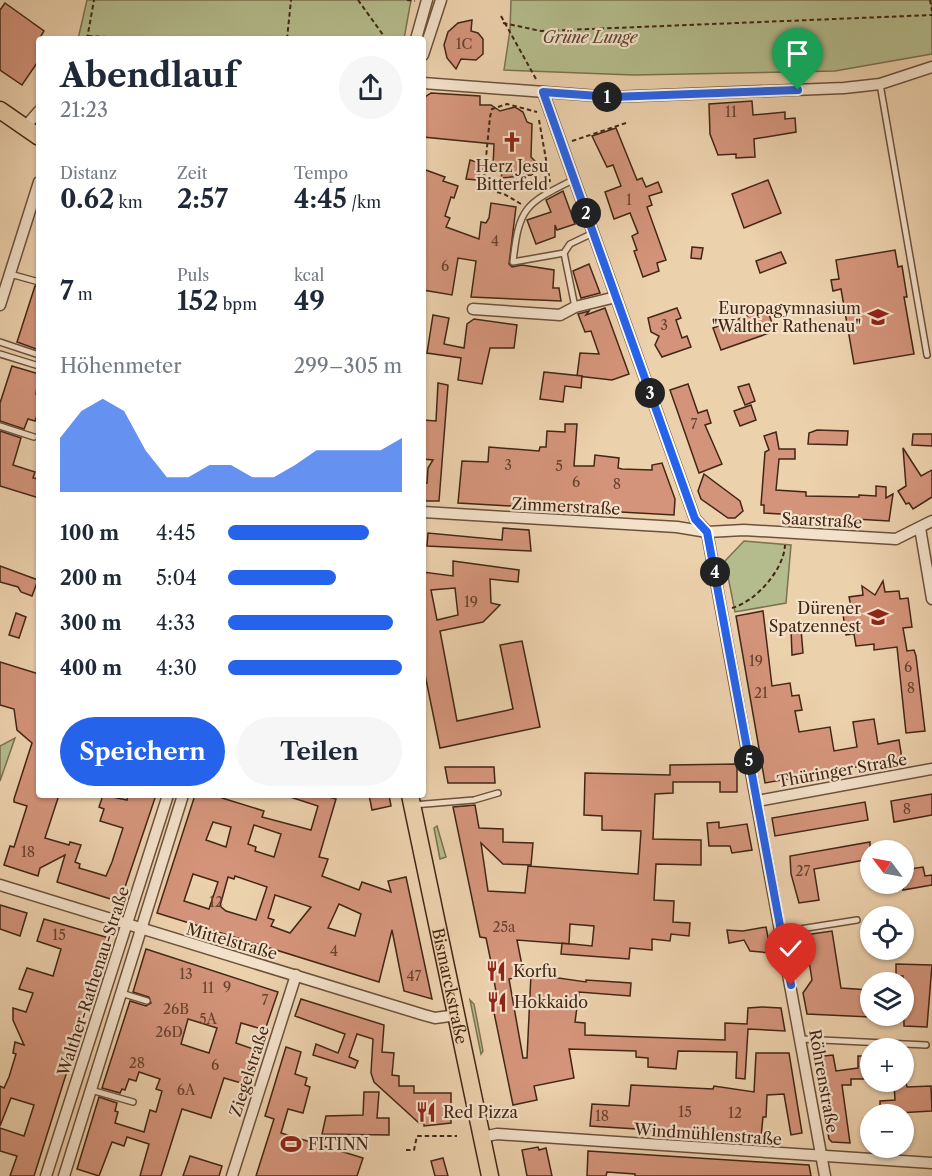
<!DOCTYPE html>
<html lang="de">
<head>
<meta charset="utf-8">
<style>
  body { margin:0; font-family:"Libre Caslon Text",serif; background:#f6f6f7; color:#1f2937; height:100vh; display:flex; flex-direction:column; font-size:22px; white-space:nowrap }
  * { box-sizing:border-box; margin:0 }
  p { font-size:20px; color:#747a83 }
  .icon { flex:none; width:33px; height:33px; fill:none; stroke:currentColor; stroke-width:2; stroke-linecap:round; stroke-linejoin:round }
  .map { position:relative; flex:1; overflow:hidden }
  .drawer { position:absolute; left:36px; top:36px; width:390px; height:762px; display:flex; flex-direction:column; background:#fff; border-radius:6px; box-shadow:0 2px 4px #0004 }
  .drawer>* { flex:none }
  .needle { width:39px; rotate:302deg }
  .tools { position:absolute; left:860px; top:840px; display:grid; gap:12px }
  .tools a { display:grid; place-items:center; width:54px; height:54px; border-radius:50%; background:#fff; box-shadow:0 2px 4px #0004; font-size:30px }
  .pin { position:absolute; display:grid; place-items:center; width:51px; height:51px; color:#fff; margin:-62px -26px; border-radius:50% 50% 50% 0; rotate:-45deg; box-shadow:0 0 6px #0007 }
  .pin .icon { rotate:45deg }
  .km { position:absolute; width:30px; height:30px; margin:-15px; border-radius:50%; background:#222; color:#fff; font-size:16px; line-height:30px; text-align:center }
  .round { display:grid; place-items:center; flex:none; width:63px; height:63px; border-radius:32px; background:#f6f6f7 }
  .summary { display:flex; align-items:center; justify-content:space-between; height:102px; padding:0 24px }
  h1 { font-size:33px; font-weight:800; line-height:45px }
  .stats { display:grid; grid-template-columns:repeat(3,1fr); gap:9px; height:102px; padding:6px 24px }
  .stats div { display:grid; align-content:center }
  .stats b { font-size:26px; font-weight:800 }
  .stats small { font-size:16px; font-weight:400 }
  .stats p { font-size:16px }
  .chart { height:168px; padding:12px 24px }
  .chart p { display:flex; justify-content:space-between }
  .chart svg { width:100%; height:108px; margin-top:6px; fill:#2563eb; opacity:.7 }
  .cta { display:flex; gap:12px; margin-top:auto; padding:12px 24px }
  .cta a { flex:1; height:69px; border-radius:36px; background:#2563eb; color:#fff; font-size:24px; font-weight:800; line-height:69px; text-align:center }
  .cta a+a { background:#f6f6f7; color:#1f2937 }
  ul { padding:0 24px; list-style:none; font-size:20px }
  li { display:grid; grid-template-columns:96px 72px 1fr; align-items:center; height:45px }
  li i { height:15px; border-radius:8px; background:#2563eb }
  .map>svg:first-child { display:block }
</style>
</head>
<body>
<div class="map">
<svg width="932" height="1176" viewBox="0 0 932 1176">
  <rect width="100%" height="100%" fill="#ecd1ad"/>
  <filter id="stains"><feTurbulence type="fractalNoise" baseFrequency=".00333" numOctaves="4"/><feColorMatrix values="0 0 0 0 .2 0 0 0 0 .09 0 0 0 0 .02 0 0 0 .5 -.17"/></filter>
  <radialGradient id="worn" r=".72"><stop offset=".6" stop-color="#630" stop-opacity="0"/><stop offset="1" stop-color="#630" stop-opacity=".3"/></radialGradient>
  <!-- green -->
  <g fill="#b4bc8d" stroke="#7c7151" stroke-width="1.5">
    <polygon points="87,0 411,0 404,39 78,39"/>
    <polygon points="511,0 932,0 932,54 835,71 634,75 504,70 510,30"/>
    <polygon points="744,541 791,545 786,603 735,612 725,561"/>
    <polygon points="15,738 0,781 0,746"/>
    <polygon points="437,826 446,857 440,859 434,828"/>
    <polygon points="470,1000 474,1004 483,1051 481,1054"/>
  </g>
  <!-- building -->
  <g fill="#d4947b" stroke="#432615" stroke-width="1.5" fill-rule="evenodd">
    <polygon points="5,3 44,31 39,39 39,60 22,85 0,70 0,10"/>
    <polygon points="472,20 471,31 478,33 483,39 483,54 476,60 461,59 456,69 447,58 444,45 448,32 458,23"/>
    <polygon points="431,93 480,96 480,105 491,105 500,111 515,107 523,112 527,122 532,124 531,157 540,166 532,175 501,178 502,173 480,172 477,180 466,179 470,160 493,167 494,144 423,137 423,103 425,97"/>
    <polygon points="752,101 753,115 785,112 785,119 795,118 796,132 754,139 755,157 736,158 736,154 718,155 710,134 709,104"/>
    <polygon points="616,128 637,180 642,178 646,187 658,182 662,192 649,196 652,205 647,207 666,260 657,263 659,271 643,277 634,251 637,250 632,236 638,233 630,213 614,219 605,192 621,186 613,165 607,167 592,136"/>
    <polygon points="423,169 445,177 443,181 458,186 454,198 451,197 445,216 450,218 446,227 479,239 481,222 486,223 489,218 491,203 516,207 509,264 512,267 522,265 554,270 553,288 559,288 561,301 471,297 476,261 458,258 452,295 423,290"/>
    <polygon points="768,180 781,213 744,228 732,194"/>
    <polygon points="563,191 575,224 557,230 555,225 555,237 536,244 527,220 551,212 546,200"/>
    <polygon points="692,247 703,248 701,259 691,258"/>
    <polygon points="895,250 898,267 902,266 907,297 904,297 914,354 854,364 841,289 833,291 831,280 839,279 836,260"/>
    <polygon points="781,252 786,263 760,273 756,261"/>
    <polygon points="589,264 600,293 581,298 573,271"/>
    <polygon points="35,286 39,287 39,350 17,342"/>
    <polygon points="605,308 629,374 612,380 577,376 580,353 599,354 591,331 585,332 578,314 589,311 586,315"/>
    <polygon points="677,308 681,318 676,320 682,338 687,336 691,347 662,357 655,345 659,336 651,332 648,318"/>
    <polygon points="767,309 775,331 721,350 713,328"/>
    <polygon points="433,315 449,318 444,344 464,348 467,324 474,319 517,325 514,348 490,348 482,384 458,380 461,358 427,353"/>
    <polygon points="12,366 39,374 36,394 39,394 39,410 35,421 28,419 24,429 0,421 0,403"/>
    <polygon points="544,372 582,376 581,388 565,386 563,402 540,399"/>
    <polygon points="438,383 448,385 439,501 423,501 423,482 427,483 428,468 433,460 423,459 423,420 436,421"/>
    <polygon points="688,384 698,413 707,410 711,423 705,425 722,464 699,473 670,390"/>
    <polygon points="749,384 755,401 745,405 738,387"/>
    <polygon points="751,405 756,420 740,426 734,411"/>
    <polygon points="565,424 577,424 574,466 594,466 595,455 619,458 618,468 622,469 652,470 652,465 662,463 675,499 674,515 458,503 462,461 488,462 489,447 539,451 540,447 546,447 547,431 565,432"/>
    <polygon points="817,430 848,431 847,445 808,444 809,433"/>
    <polygon points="0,431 21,438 13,465 35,472 33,478 39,479 39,498 0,486"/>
    <polygon points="776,432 779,449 795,449 795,459 779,459 776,490 806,492 806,496 859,497 859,495 876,496 876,486 886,487 886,498 893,494 889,521 837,518 833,521 830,517 805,516 800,520 797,515 764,513 764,505 761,505 765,452 769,450 764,436"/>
    <polygon points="913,434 932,434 932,446 912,445"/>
    <polygon points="903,448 921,476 932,470 932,497 913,509 909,503 906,504 898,491 906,486"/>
    <polygon points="704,474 740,501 743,511 735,518 728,518 701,499 698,491"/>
    <polygon points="503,528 529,530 531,551 427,546 428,533 502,540"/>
    <path d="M453,561L519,570L518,582L490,579L491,603L500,605L483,622L440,631L457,721L513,709L500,645L522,641L540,727L440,748L423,665V572L453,576ZM455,588L458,615L437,620L431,590Z"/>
    <polygon points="0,566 38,580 32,596 21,592 18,587 0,582"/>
    <polygon points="883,581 885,592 899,591 900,599 908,598 912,627 903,628 907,651 914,650 916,656 925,731 906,733 897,647 874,650 874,644 856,646 854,634 846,635 842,607 851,606 849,597 863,595 862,586 875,595"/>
    <polygon points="763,611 772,686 790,683 792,696 799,695 802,710 795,711 799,732 830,727 834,751 857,747 853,722 874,719 878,744 899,740 902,759 765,783 736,616"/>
    <polygon points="16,613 26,617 19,638 9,635"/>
    <polygon points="791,629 801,629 803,653 792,655"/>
    <polygon points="0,662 39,674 39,795 59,795 45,838 69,845 70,842 81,845 75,862 80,864 79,868 106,876 112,862 123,828 100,821 104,809 99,807 103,795 127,800 128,795 156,795 120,902 57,882 65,855 40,868 38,876 4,865 10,846 14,847 27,806 14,802 14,799 32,743 17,730 14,709 0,705"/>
    <polygon points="737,764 737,792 720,792 720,782 673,782 673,793 655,794 653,839 701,840 701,865 656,864 654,900 674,901 673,922 690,923 689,936 671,934 670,941 652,939 652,950 630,948 629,959 561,954 562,943 592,946 594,926 570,924 569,944 517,940 524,976 509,979 523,1058 527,1058 531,974 586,982 586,980 631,983 630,996 579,992 575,1022 585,1023 585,1035 725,1040 725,1023 747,1024 748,1008 762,1007 781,1008 785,1031 748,1029 745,1079 736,1078 737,1052 678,1051 676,1069 648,1067 648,1058 636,1057 636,1051 569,1049 574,1078 534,1086 537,1100 513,1105 490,993 496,992 491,962 486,938 480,937 453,807 475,805 479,828 503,829 503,842 533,843 531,865 503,864 481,843 488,891 525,893 528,866 638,874 641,831 602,830 602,816 584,815 585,773 670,775 670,765"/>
    <polygon points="445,767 494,767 495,783 448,783"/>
    <polygon points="932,794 932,815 894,822 891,801"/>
    <path d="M195,795H223L222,798L264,811L262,817L311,830L318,806L290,797V795H322L336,799L319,857L328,859L322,876L359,890L362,882L391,892L388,881L406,877L432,999L404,991L392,930L379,982L157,913ZM213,822L231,827L226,847L206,840ZM254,825L281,834L274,857L255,851L256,847L248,844ZM193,874L218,882L209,909L184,901ZM235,876L267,887L256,920L226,911L220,906L228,877L234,879ZM275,895L311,907L290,933L271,926L274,920L268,918ZM339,904L361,914L355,936L328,928Z"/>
    <polygon points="369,795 389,795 391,806 372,810"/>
    <polygon points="865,802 868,820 775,836 772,818"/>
    <polygon points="719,822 719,828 747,824 752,850 732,853 730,846 709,846 707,823"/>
    <polygon points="870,842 870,859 814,869 819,900 799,903 791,874 790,856"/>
    <polygon points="923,867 925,876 932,875 932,885 903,890 903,870"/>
    <polygon points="0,905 27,913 20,936 0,929"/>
    <polygon points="44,919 109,938 34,1176 10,1176 17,1156 0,1151 0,1128 24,1136 34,1105 11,1098 0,1126 0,1086 4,1088 9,1077 16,1054 13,1053 15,1042 24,1045 13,1020 13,1008 26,1012 33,993 19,989 27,968 53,976 61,949 37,941"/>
    <polygon points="766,927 771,953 750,951 744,940 729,943 727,930 743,931"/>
    <polygon points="832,931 841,988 870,990 870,1017 807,1014 803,993 812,980 805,935"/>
    <path d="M146,949L278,992L265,1030L241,1023L236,1043L259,1051L248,1085L224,1078L211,1118L182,1109L161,1176H140L149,1144L127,1137L124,1146L112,1142L99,1176L77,1169L99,1097L117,1103L115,1111L118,1112L115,1123L144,1132L150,1110L156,1112L162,1091L156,1089L160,1079L139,1072L136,1081L129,1079L125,1090L122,1089L120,1093L102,1088L130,1001L146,1006L151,1003L149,997L133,992ZM188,1019L217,1028L209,1053L181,1044Z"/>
    <polygon points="896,964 932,965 927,1027 904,1026 903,976 896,976"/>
    <polygon points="301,999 384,1025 382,1052 394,1053 392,1075 399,1076 399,1086 414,1086 414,1093 451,1093 451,1123 424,1126 424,1123 419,1123 374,1082 371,1073 373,1039 357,1034 349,1057 358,1061 355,1068 313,1055 316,1044 338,1053 345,1034 295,1016"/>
    <polygon points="286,1047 301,1052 295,1074 307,1078 305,1085 310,1087 303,1113 288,1109 281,1133 363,1158 357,1176 256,1176 274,1119 265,1116"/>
    <polygon points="756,1053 789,1053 802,1133 791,1135 784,1094 767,1095 766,1117 763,1117 761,1137 590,1126 592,1104 629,1106 631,1085 713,1089 714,1086 754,1092"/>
    <polygon points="833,1055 836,1071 858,1068 858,1056 870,1056 870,1079 851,1079 851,1085 842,1085 850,1143 832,1142 829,1139 814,1057"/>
    <polygon points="894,1082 906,1082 907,1087 931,1086 932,1111 880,1114 880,1101 895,1100"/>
    <polygon points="364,1092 379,1092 377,1118 389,1118 389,1135 322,1134 326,1116 363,1115"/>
    <polygon points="538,1147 539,1150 546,1148 552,1176 527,1176 522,1150"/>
    <polygon points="588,1151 809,1165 811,1176 635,1176 635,1174 607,1172 606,1176 587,1176"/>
    <polygon points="190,1156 222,1166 219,1176 183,1176"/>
    <polygon points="443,1158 448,1176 435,1176 431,1161"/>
  </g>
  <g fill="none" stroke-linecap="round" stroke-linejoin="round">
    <!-- lane casing -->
    <g stroke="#6d513b" stroke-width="8">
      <g id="lane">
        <polyline points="880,84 927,355"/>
        <path d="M573,180C525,204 519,207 513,262L564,253L570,244L593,233"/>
        <polyline points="564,253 575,307"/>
        <polyline points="10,274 39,282"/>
        <polyline points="0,342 39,355"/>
        <polyline points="0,354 39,366"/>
        <polyline points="0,426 34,437"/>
        <polyline points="413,805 474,800 498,793"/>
        <polyline points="781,932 857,920"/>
        <polyline points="121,993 147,1001"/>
        <polyline points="801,1039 926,1045"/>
        <polyline points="91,1090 133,1102"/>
      </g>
    </g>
    <!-- street casing -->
    <g stroke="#6d513b" stroke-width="13">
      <g id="street">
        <polyline points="416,39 427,0"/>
        <polyline points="423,55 441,0"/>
        <polyline points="423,83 612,97 844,88 880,84 932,67"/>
        <polyline points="543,92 695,519 707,532 825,1176"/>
        <polyline points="25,127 39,111"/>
        <polyline points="0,305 39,182"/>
        <polyline points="473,309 560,315 575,307 616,297"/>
        <polyline points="423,512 677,527 707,532 744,530 896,539 932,521"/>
        <polyline points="920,528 932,599"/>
        <polyline points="757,801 932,769"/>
        <polyline points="0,885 424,1015 435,1018 457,1015"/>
        <polyline points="482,1137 497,1134 932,1163"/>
        <polyline points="46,1176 168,795"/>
        <polyline points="64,1176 183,795"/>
        <polyline points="232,1176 296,975"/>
      </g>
    </g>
    <!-- primary casing -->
    <g stroke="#432615" stroke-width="19">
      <g id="primary">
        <polyline points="0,110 39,137"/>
        <path id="s1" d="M410,795L490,1176"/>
      </g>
    </g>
    <!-- path -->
    <g stroke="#432615" stroke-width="2" stroke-dasharray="4.5 3" stroke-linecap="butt">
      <polyline points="358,0 386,39"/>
      <polyline points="407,0 415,1"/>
      <polyline points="930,0 932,11"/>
      <polyline points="501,16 536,79"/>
      <polyline points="503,23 541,31 932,15"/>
      <polyline points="88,36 140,39"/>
      <polyline points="87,39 94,0"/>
      <polyline points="287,39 291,0"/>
      <polyline points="539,120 550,182"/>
      <polyline points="572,141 629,122"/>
      <polyline points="521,204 504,194 483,188 490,117 492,109 507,104 537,112"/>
      <path d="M732,608C755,602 784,570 785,545"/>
      <polyline points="406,1150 414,1150 417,1136 457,1136"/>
    </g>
    <!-- lane -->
    <use href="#lane" stroke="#f3e1ca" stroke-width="5"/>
    <!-- street -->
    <use href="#street" stroke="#f3e1ca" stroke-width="10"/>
    <!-- primary -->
    <use href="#primary" stroke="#ecd1ad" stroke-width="16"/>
  </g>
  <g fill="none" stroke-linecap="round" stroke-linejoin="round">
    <!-- route casing -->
    <g stroke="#fff" stroke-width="12">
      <polyline id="route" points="791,985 707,532 695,519 543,92 612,97 798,90"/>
    </g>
    <!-- route -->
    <use href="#route" stroke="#2563eb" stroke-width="8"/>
  </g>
  <!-- icons -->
  <defs>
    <g id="church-bare" transform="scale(1.62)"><path d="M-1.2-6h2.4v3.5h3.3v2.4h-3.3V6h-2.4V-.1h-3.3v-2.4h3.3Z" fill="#8f2418" stroke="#f3e1ca" stroke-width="2.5" paint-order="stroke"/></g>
    <g id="school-bare" transform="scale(1.62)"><path d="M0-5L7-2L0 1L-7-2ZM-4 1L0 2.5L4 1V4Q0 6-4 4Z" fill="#8f2418" stroke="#f3e1ca" stroke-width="2.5" paint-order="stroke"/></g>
    <g id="restaurant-bare" transform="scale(1.62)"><path d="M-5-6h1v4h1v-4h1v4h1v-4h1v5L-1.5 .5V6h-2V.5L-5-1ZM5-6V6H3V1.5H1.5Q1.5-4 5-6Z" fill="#8f2418" stroke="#f3e1ca" stroke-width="2.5" paint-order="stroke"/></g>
    <g id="stadium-bare" transform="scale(1.62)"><path d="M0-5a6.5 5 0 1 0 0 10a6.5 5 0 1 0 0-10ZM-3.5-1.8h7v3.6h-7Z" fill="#8f2418" stroke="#f3e1ca" stroke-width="2.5" paint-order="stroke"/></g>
  </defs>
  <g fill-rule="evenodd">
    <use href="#church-bare" x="512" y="142"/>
    <use href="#school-bare" x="878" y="317"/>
    <use href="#school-bare" x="878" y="617"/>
    <use href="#restaurant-bare" x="496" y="971"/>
    <use href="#restaurant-bare" x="497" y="1002"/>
    <use href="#restaurant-bare" x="426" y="1112"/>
    <use href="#stadium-bare" x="291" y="1144"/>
  </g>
  <g text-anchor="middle" stroke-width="4.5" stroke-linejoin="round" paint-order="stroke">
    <!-- number labels -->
    <g font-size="14" fill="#67422e">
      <text x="464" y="49">1C</text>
      <text x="731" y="117">11</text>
      <text x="629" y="205">1</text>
      <text x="495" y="246">4</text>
      <text x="445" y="271">6</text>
      <text x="664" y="330">3</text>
      <text x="694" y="429">7</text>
      <text x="508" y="470">3</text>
      <text x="559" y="471">5</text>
      <text x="576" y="487">6</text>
      <text x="617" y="489">8</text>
      <text x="471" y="607">19</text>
      <text x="756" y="666">19</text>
      <text x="908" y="672">6</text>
      <text x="911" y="693">8</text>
      <text x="761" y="698">21</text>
      <text x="907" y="814">8</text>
      <text x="28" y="857">18</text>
      <text x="803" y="876">27</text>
      <text x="216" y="907">12</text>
      <text x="504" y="932">25a</text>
      <text x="59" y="940">15</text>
      <text x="334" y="956">4</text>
      <text x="186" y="979">13</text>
      <text x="414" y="981">47</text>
      <text x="227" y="992">9</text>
      <text x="208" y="993">11</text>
      <text x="265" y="1005">7</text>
      <text x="176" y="1014">26B</text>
      <text x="208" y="1024">5A</text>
      <text x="169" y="1037">26D</text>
      <text x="137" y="1068">28</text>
      <text x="215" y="1070">6</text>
      <text x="186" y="1095">6A</text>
      <text x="685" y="1117">15</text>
      <text x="735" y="1118">12</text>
      <text x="602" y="1121">18</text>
    </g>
    <!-- park labels -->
    <g font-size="16" font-style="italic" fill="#5a442d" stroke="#f3e1ca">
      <text x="590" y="43">Grüne Lunge</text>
    </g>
    <!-- poi labels -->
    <g font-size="16" fill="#432615" stroke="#f3e1ca" text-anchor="start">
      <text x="512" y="172" text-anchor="middle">Herz Jesu<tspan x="512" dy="18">Bitterfeld</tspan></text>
      <text x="861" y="314" text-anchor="end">Europagymnasium<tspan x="861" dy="18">"Walther Rathenau"</tspan></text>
      <text x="861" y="614" text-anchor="end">Dürener<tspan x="861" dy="18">Spatzennest</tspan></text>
      <text x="513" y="977">Korfu</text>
      <text x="514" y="1008">Hokkaido</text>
      <text x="443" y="1118">Red Pizza</text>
      <text x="308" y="1150">FITINN</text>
    </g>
    <!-- street labels -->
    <g font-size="16" fill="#432615" stroke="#f3e1ca">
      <text transform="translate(566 506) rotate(3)" y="6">Zimmerstraße</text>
      <text transform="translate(822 520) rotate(3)" y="6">Saarstraße</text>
      <text transform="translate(842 770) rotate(-10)" y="6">Thüringer Straße</text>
      <text transform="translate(232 941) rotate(16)" y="6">Mittelstraße</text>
      <text transform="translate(93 981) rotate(-72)" y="6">Walther-Rathenau-Straße</text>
      <text dy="6" stroke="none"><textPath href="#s1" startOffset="195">Bismarckstraße</textPath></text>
      <text transform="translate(249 1071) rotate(-72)" y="6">Ziegelstraße</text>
      <text transform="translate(824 1081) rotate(80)" y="6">Röhrenstraße</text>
      <text transform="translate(708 1134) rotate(4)" y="6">Windmühlenstraße</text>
    </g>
  </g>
  <rect width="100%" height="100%" filter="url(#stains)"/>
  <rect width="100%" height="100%" fill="url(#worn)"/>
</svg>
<div class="tools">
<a><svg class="needle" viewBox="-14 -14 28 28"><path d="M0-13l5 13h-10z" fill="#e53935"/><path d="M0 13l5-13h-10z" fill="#747a83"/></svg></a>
<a><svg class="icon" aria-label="locate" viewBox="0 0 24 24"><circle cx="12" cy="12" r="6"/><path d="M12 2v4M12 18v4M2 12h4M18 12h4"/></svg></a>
<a><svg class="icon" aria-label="layers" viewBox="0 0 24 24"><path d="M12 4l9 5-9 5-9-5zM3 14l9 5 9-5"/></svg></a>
<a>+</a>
<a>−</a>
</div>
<div class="pin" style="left:798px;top:90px;background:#1e9e55"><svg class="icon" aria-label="arrive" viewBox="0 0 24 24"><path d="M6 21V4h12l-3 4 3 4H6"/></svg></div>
<div class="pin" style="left:791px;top:985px;background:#d93025"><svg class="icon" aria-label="check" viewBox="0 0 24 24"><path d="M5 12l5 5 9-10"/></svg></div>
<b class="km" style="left:607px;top:97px">1</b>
<b class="km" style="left:586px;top:213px">2</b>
<b class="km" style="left:650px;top:393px">3</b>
<b class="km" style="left:715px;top:572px">4</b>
<b class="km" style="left:749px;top:760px">5</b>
<section class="drawer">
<div class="summary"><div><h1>Abendlauf</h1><p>21:23</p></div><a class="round"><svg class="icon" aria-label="share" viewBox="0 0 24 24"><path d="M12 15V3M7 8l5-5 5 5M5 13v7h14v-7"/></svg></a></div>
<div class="stats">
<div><p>Distanz</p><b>0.62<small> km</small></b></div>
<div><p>Zeit</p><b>2:57</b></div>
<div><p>Tempo</p><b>4:45<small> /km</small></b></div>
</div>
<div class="stats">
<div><b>7<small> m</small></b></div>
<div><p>Puls</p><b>152<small> bpm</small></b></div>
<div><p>kcal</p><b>49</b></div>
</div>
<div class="chart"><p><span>Höhenmeter</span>299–305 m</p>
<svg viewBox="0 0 160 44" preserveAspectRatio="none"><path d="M0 44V22L10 11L20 6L30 11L40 27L50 38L60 38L70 33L80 33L90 38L100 38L110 33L120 27L130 27L140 27L150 27L160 22V44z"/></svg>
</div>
<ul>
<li><b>100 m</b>4:45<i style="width:81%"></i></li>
<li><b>200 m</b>5:04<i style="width:62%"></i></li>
<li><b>300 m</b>4:33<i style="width:95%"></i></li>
<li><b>400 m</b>4:30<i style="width:100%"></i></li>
</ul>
<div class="cta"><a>Speichern</a><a>Teilen</a></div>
</section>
</div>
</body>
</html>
